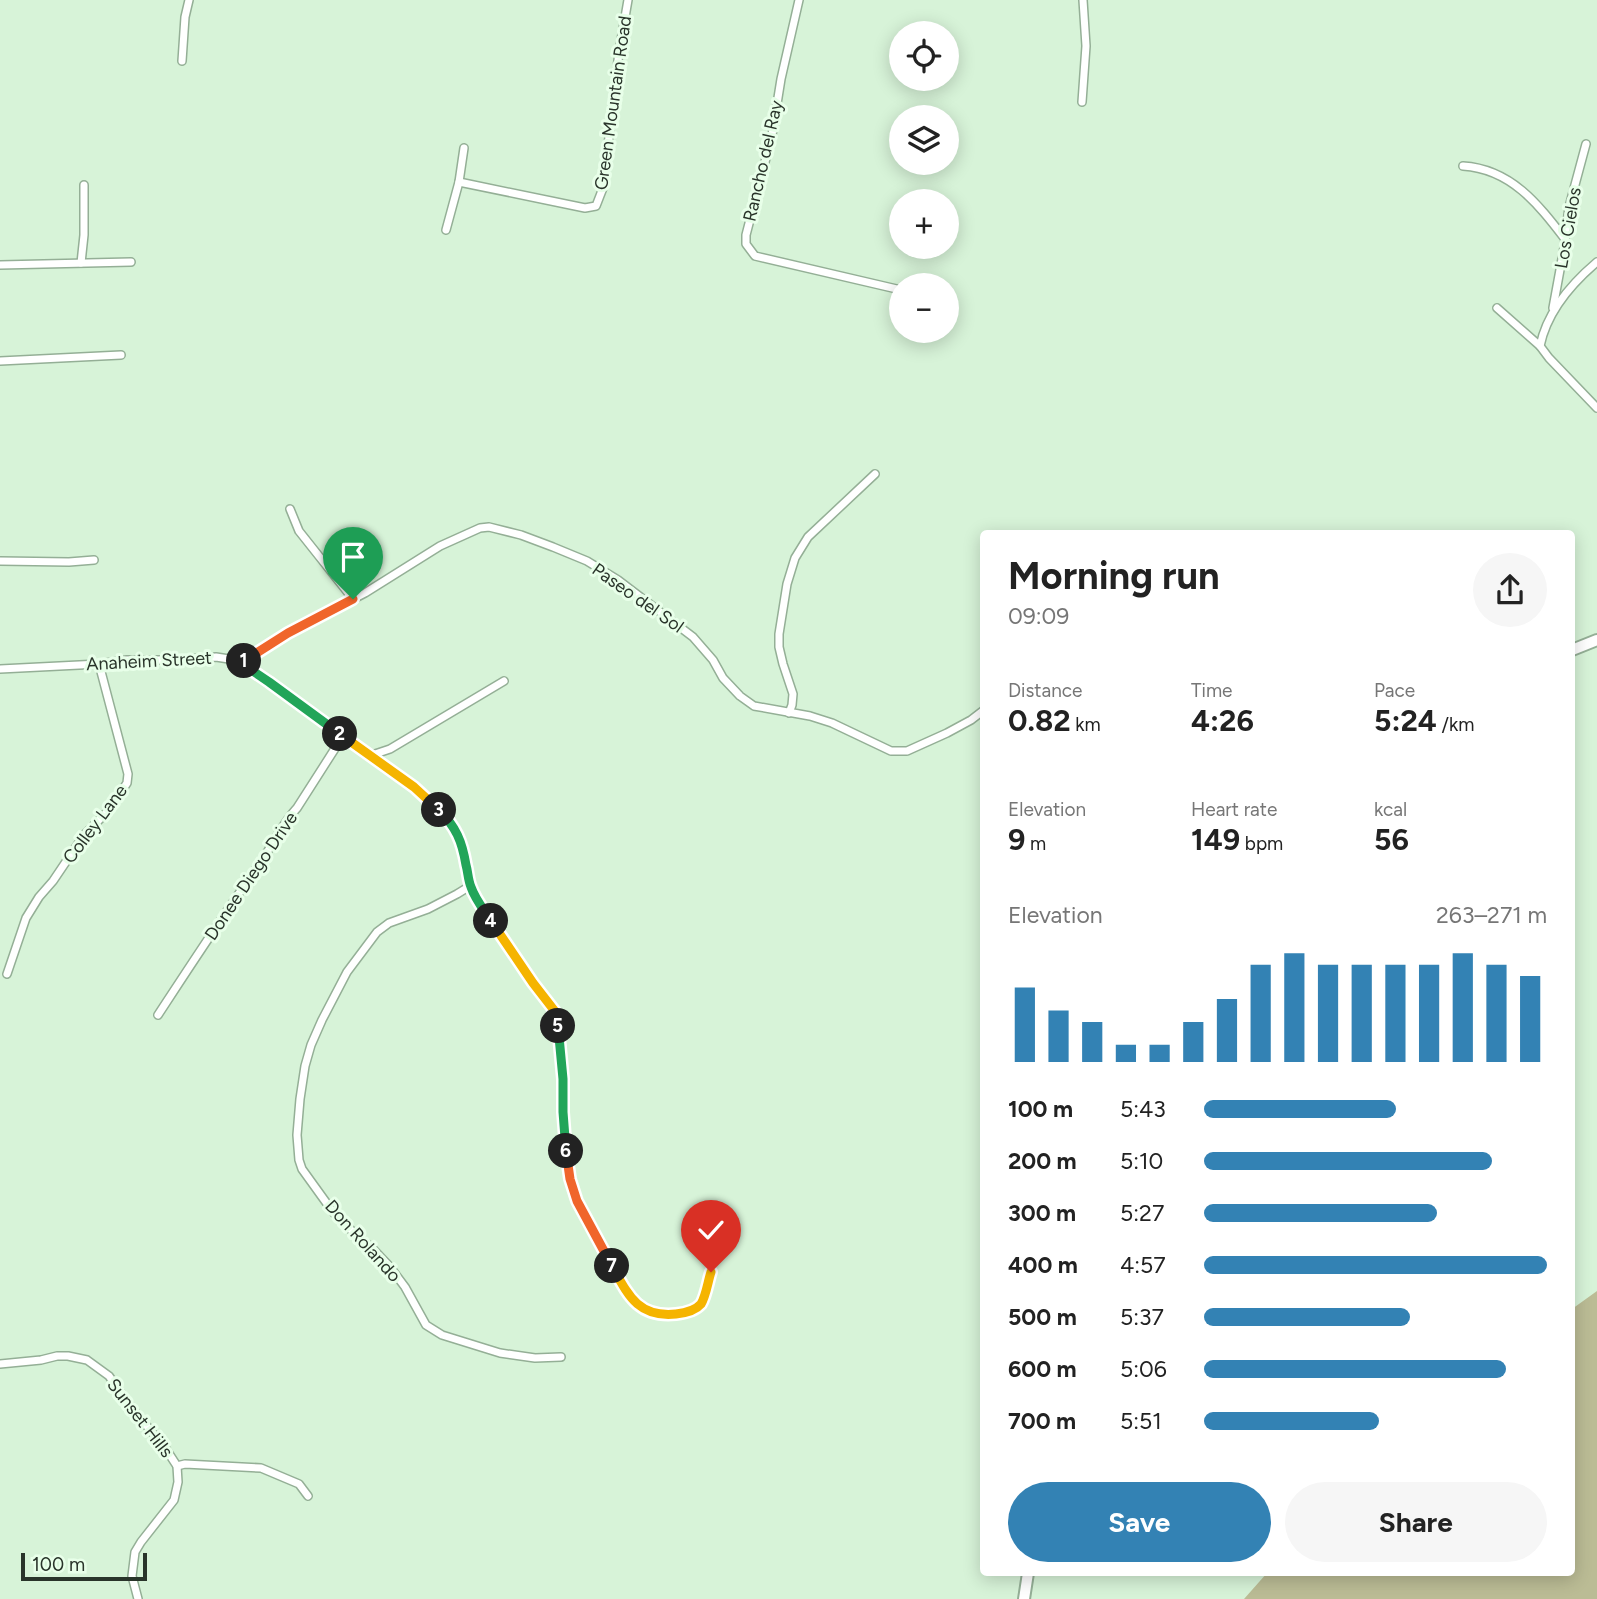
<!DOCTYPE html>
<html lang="en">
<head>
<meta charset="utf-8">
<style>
  body { margin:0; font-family:Figtree,sans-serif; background:#f6f6f6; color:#222; height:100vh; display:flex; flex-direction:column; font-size:26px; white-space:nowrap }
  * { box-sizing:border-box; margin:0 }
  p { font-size:23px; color:#767676 }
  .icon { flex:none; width:38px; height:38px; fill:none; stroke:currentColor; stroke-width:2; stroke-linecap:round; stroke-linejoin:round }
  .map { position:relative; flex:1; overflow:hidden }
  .panel { position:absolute; left:980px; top:530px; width:595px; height:1046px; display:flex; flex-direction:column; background:#fff; border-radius:7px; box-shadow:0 4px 18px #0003 }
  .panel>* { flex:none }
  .tools { position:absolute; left:889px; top:21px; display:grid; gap:14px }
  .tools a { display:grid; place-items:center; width:70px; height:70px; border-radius:50%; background:#fff; box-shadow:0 4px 18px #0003; font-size:35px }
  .scale { position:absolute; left:21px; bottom:18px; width:126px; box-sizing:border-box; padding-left:7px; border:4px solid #29342a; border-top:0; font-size:19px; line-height:24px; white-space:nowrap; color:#29342a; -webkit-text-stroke:5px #e8ffe9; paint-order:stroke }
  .pin { position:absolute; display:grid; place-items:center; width:60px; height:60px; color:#fff; margin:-72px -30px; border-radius:50% 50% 50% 0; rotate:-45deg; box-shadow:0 0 7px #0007 }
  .pin .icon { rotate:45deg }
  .km { position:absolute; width:35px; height:35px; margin:-18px; border-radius:50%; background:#222; color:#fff; font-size:19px; line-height:35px; text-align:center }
  .round { display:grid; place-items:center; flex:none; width:74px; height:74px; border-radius:37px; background:#f6f6f6 }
  .summary { display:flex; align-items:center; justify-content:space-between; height:119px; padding:0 28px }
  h1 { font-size:38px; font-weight:700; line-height:52px }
  .stats { display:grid; grid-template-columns:repeat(3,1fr); gap:10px; height:119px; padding:7px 28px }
  .stats div { display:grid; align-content:center }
  .stats b { font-size:30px; font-weight:700 }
  .stats small { font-size:19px; font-weight:400 }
  .stats p { font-size:19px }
  .chart { height:196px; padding:14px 28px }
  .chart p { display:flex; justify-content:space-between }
  .chart svg { width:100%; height:126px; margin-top:7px; stroke:#3382b4; stroke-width:6 }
  .action { display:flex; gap:14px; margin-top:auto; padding:14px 28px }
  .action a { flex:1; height:80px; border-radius:42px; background:#3382b4; color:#fff; font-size:28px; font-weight:700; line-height:80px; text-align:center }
  .action a+a { background:#f6f6f6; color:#222 }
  ul { padding:0 28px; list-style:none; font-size:23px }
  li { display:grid; grid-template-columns:112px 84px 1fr; align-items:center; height:52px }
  li i { height:18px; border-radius:9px; background:#3382b4 }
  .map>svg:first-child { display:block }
</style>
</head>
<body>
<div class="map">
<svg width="1597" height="1599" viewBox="0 0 1597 1599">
  <rect width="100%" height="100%" fill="#d7f3d8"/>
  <!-- green -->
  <polygon fill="#bbbc95" points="1597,1291 1597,1599 1244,1599 1267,1573 1572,1573 1572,1309"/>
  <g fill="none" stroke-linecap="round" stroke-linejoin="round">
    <!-- street casing -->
    <g stroke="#94af96" stroke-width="10">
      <g id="street">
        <polyline points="799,0 781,79 772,135 746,235 746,244 755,256 901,290"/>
        <polyline points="182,61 185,17 189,0"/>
        <polyline points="1082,102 1086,46 1083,0"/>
        <path d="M1463,166C1511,169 1538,204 1565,239"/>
        <polyline points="459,182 585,208 596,206 603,188 619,52 628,0"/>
        <polyline points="446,230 459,182 464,148"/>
        <path d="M1597,262C1571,284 1547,312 1540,346L1549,358L1597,408"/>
        <polyline points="81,263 84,235 84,185"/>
        <polyline points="0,265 131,262"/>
        <polyline points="947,301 953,302"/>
        <polyline points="1497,308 1540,346"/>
        <polyline points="1553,308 1564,248 1569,207 1586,144"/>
        <polyline points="0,361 121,355"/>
        <polyline points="290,509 299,531 353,599"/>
        <polyline points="0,561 69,562 94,560"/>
        <polyline points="241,663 288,633 365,593 440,546 480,528 489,527 521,535 553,547 587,561 618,580 693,637 713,660 723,678 740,696 754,706 810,716 832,723 891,751 907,751 947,733 971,720 984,710"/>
        <path d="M0,669L99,664L127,660H172L216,657L229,659L241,663L269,682L414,787L450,821L457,832L464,854L470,886L476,899C495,927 513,956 533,983C540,993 550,1002 556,1013C559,1020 559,1031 559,1039C563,1078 562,1118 567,1157C572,1200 594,1232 614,1269C629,1297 642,1319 678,1314C705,1310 704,1295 711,1272"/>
        <polyline points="789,713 792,705 793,694 783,664 779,647 779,634 787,584 795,558 808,537 875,474"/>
        <polyline points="369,756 390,749 504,681"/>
        <polyline points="470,886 457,894 428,909 389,923 377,932 347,972 322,1020 311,1045 305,1066 300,1099 297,1135 299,1160 302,1169 333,1212 356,1235 372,1248 390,1267 405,1287 426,1325 442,1335 500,1353 535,1358 561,1357"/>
        <polyline points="7,974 26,918 39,897 53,881 84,835 109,810 127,783 128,774 99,664"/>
        <path d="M158,1015C192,963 225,912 261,862C273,844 282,824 297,808L343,736"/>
        <polyline points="0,1364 41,1360 57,1356 68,1356 87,1360 109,1376 131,1407 166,1449 177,1466 178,1482 174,1500 141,1542 135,1552 132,1576 138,1599"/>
        <polyline points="177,1466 185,1464 261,1468 299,1484 308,1496"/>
      </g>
    </g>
    <!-- secondary casing -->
    <g stroke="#94af96" stroke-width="14">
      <g id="secondary">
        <polyline points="1572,650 1597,640"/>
        <polyline points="1024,1599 1028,1573"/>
      </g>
    </g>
    <!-- street -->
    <use href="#street" stroke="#fff" stroke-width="7"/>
    <!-- secondary -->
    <use href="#secondary" stroke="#fff" stroke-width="10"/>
  </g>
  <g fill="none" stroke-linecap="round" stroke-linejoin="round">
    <!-- split-1 casing -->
    <g stroke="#fff" stroke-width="14">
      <polyline id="split-1" points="244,661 288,633 353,599"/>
    </g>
    <!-- split-2 casing -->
    <g stroke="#fff" stroke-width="14">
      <polyline id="split-2" points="244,661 241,663 269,682 340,734"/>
    </g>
    <!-- split-3 casing -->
    <g stroke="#fff" stroke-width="14">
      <polyline id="split-3" points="340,734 414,787 439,810"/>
    </g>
    <!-- split-4 casing -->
    <g stroke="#fff" stroke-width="14">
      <path id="split-4" d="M439,810C456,827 462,841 466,865C468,872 468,880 471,887C475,899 484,910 491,921"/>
    </g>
    <!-- split-5 casing -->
    <g stroke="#fff" stroke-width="14">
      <polyline id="split-5" points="491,921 533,983 557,1014 558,1026"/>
    </g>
    <!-- split-6 casing -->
    <g stroke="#fff" stroke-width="14">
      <polyline id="split-6" points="558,1026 563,1079 563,1112 566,1151"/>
    </g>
    <!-- split-7 casing -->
    <g stroke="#fff" stroke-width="14">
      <polyline id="split-7" points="566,1151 570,1179 577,1201 612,1266"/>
    </g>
    <!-- split-8 casing -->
    <g stroke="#fff" stroke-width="14">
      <path id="split-8" d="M612,1266C628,1295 638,1318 676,1314C685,1313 695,1311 701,1304C706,1296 708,1281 711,1272"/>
    </g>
    <!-- split-1 -->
    <use href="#split-1" stroke="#f0652b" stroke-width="9"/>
    <!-- split-2 -->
    <use href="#split-2" stroke="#22a559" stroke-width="9"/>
    <!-- split-3 -->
    <use href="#split-3" stroke="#f5b400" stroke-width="9"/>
    <!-- split-4 -->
    <use href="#split-4" stroke="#22a559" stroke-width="9"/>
    <!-- split-5 -->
    <use href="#split-5" stroke="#f5b400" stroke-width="9"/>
    <!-- split-6 -->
    <use href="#split-6" stroke="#22a559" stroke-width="9"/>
    <!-- split-7 -->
    <use href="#split-7" stroke="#f0652b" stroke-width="9"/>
    <!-- split-8 -->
    <use href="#split-8" stroke="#f5b400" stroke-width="9"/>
  </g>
  <g text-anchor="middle" stroke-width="6" stroke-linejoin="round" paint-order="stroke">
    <!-- street labels -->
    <g font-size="18" fill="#29342a" stroke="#e8ffe9">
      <text transform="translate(613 103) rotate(-82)" y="6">Green Mountain Road</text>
      <text transform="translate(763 161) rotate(-77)" y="6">Rancho del Ray</text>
      <text transform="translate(1568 228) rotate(-80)" y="6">Los Cielos</text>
      <text transform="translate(638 598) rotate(35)" y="6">Paseo del Sol</text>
      <text transform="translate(149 661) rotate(-3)" y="6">Anaheim Street</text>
      <text transform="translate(95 824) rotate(-53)" y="6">Colley Lane</text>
      <text transform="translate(251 876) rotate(-56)" y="6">Donee Diego Drive</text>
      <text transform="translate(363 1241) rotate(48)" y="6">Don Rolando</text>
      <text transform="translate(140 1418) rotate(52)" y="6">Sunset Hills</text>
    </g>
  </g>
</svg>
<div class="tools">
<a><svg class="icon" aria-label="locate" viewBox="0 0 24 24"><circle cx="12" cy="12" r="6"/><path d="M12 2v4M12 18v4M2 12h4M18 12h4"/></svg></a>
<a><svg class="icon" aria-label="layers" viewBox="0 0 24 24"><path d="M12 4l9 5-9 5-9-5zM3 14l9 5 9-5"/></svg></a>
<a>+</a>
<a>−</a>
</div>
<div class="scale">100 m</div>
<div class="pin" style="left:353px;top:599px;background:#1e9e55"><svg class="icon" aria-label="arrive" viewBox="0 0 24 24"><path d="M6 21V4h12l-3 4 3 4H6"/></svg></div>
<div class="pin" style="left:711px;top:1272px;background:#d93025"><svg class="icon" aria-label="check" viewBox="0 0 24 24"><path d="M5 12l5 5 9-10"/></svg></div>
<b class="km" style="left:244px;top:661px">1</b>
<b class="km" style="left:340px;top:734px">2</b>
<b class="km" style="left:439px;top:810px">3</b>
<b class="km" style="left:491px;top:921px">4</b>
<b class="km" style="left:558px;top:1026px">5</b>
<b class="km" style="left:566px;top:1151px">6</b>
<b class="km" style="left:612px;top:1266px">7</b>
<section class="panel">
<div class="summary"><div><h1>Morning run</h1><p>09:09</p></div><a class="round"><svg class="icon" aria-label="share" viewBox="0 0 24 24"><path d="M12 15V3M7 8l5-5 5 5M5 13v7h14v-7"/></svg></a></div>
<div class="stats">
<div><p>Distance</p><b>0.82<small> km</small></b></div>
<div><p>Time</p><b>4:26</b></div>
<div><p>Pace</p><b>5:24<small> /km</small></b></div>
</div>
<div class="stats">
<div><p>Elevation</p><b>9<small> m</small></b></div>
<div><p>Heart rate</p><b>149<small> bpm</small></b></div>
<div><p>kcal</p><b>56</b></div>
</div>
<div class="chart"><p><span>Elevation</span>263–271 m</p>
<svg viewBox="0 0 160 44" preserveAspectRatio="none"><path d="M5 44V18M15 44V26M25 44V30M35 44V38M45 44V38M55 44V30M65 44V22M75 44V10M85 44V6M95 44V10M105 44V10M115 44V10M125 44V10M135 44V6M145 44V10M155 44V14"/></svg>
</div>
<ul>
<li><b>100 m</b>5:43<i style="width:56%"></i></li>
<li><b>200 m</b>5:10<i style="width:84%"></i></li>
<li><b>300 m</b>5:27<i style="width:68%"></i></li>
<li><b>400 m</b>4:57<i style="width:100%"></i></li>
<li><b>500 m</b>5:37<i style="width:60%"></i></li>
<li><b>600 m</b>5:06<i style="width:88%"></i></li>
<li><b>700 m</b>5:51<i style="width:51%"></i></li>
</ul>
<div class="action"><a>Save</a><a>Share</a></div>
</section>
</div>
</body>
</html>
